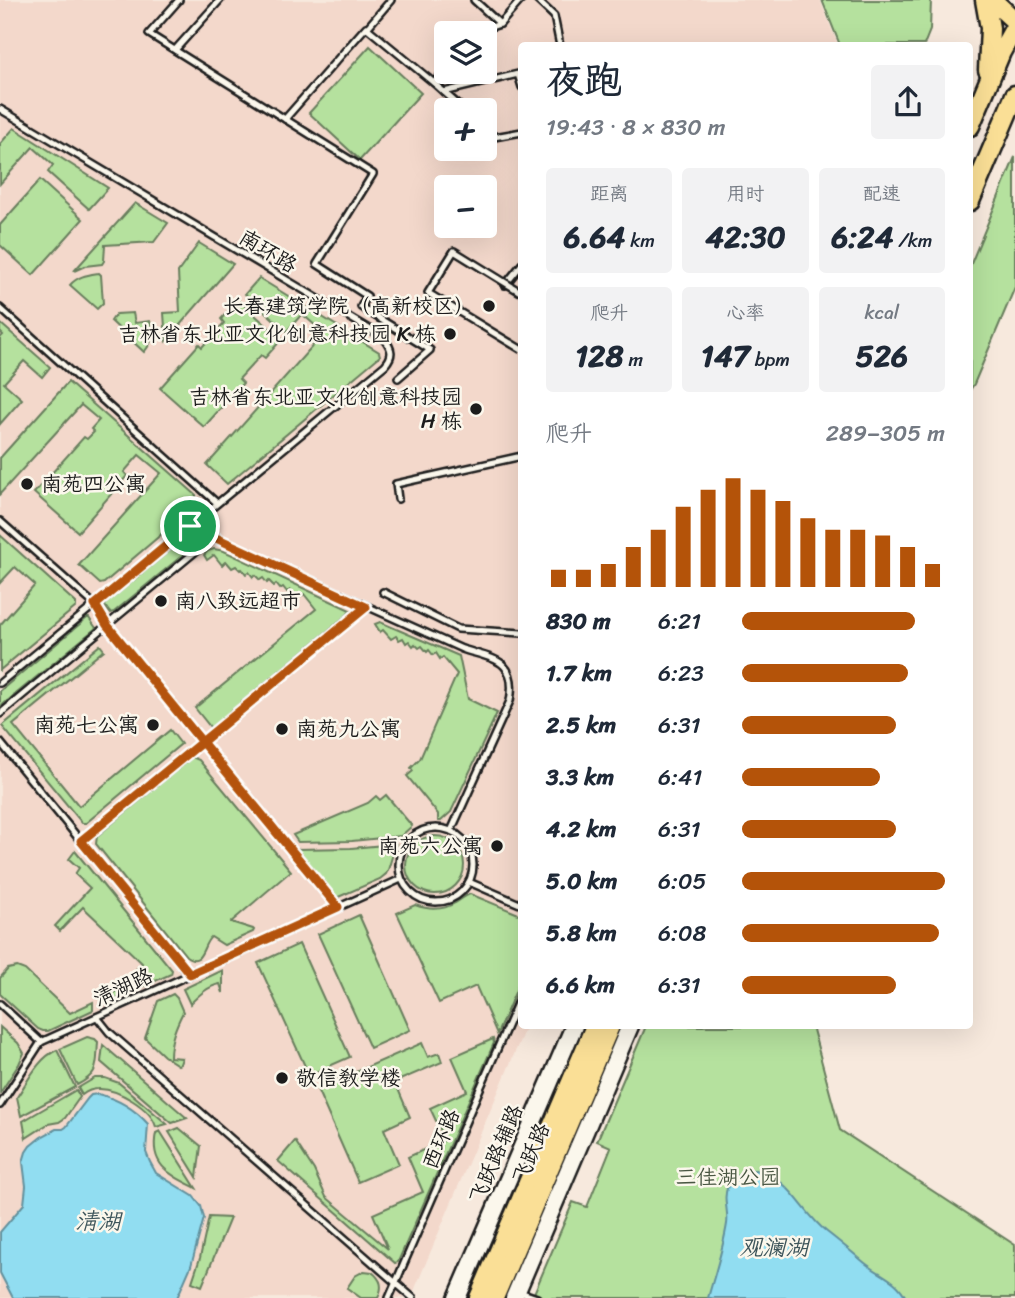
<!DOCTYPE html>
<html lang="zh">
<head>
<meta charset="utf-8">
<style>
  body { margin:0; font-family:Sriracha,"LXGW WenKai TC",sans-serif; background:#f2f2f3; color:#1f2937; height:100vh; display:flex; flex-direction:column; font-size:26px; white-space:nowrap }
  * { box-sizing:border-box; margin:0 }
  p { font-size:23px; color:#747a83 }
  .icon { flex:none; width:38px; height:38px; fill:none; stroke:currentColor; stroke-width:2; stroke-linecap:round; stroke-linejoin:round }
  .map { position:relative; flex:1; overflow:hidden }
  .details { position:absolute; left:518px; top:42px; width:455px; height:987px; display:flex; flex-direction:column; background:#fff; border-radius:7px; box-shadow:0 7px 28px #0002 }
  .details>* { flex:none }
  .buttons { position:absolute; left:434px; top:21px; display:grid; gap:14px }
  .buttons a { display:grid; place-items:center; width:63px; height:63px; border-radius:7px; background:#fff; box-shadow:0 7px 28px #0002; font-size:35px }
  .pin { position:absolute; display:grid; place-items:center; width:60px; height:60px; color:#fff; margin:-30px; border:4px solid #fff; border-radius:50%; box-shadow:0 2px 7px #0007 }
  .round { display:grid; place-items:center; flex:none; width:74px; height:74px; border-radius:7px; background:#f2f2f3 }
  .headline { display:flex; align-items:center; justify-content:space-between; height:119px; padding:0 28px }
  h1 { font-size:38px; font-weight:700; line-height:52px }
  .stats { display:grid; grid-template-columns:repeat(3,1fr); gap:10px; height:119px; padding:7px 28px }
  .stats div { display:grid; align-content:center; border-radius:7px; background:#f2f2f3; text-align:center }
  .stats b { font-size:30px; font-weight:700 }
  .stats small { font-size:19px; font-weight:400 }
  .stats p { font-size:19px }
  .chart { height:196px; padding:14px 28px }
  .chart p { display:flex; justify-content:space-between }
  .chart svg { width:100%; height:126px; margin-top:7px; stroke:#b45309; stroke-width:6 }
  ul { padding:0 28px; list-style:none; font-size:23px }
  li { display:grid; grid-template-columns:112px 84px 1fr; align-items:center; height:52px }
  li i { height:18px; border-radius:9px; background:#b45309 }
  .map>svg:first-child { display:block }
</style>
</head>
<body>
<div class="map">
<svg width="1015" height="1298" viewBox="0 0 1015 1298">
  <rect width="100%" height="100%" fill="#f7e9dd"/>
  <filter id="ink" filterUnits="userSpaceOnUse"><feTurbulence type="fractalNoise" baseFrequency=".0143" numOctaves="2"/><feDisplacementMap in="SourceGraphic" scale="14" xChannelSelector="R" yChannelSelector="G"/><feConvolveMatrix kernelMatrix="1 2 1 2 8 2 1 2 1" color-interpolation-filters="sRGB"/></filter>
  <g filter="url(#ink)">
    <!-- built -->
    <path fill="#f3d8cb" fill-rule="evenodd" d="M0,0H820L838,45L522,46V1026H526L411,1298H0ZM446,33H485V72H446ZM446,110H485V149H446ZM446,187H485V226H446Z"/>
    <!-- green -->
    <g fill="#b5e19e" stroke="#687e5d" stroke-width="2">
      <polygon points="822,0 931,0 930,30 924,45 840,45"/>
      <polygon points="370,46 421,93 360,160 309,113"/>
      <polygon points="14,128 108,188 89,209 48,172 53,165 33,147 0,184 0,144"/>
      <polygon points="1015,157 1015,287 974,384 970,390 970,266"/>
      <polygon points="40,180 83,219 33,275 0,245 0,225"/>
      <polygon points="135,203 168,223 154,242 105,245 104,261 102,264 85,266 74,271"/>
      <polygon points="199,243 233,264 166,341 164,313 180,312 178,272"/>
      <path d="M99,273L101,275L103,303L97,309L70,285C78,276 87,275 99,273Z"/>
      <polygon points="259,278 379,352 380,356 227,484 207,465 324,333 302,314 287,331 245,294"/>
      <polygon points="238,300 282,339 265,358 261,355 239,379 243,383 204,427 160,388 199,344 202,347 224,323 221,319"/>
      <path d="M133,313L135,323L150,321C154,334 153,342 144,352L111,321L116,314Z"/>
      <polygon points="0,323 50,367 42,377 24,361 4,383 22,399 0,424 0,338 3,335 0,332"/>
      <polygon points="68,382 196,495 196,505 104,583 100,584 79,565 161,473 139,455 124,472 127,476 78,532 34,493 84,437 87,439 94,432 91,429 99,420 81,405 0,494 0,458"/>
      <polygon points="0,535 76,603 76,607 0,670 0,625 35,585 15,567 0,583"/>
      <polygon points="186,537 189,537 194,541 195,545 114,612 110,613 105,606 106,603"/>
      <polygon points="214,549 224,551 350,610 348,614 211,728 195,708 316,609 304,594 297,599 290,590 287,592 283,587 280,589 276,584 274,586 269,581 267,583 263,578 260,580 255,575 253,577 249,572 246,574 242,569 240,570 236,566 232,568 226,561 222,565 214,555 207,560 204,555 208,551"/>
      <polygon points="87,618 89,618 96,628 0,707 0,691"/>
      <polygon points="380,622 459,656 468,699 497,713 451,812 441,821 438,821 438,814 407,776 413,771 411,768 420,759 457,674 443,657 440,659 436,653 433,655 429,650 427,652 422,646 419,648 415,644 413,646 409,641 406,643 403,638 399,640 396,636 391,639 383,630 380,632 375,624"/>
      <polygon points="100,645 104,650 13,725 79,806 170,730 181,744 86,823 82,823 2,726"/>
      <path d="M192,757L199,760L291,871L231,922L253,929L254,930L253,932L224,945L211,937C202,944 203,968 186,956L96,844L97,836Z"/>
      <polygon points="386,795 412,826 401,836 352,841 298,842 293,835 368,803 376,796 380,800"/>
      <circle cx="435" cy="865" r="29"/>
      <polygon points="396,844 388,870 386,874 380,879 336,898 297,849 351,848"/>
      <polygon points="75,851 172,970 171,974 111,1001 109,995 115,992 142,963 83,907 60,931 55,926 90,888 75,874 79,868 69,859"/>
      <path d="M470,894L521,915V979L497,1034L476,986L439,1003L397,913L415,905C429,910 442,911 455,903C461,900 464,896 470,894Z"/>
      <polygon points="359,915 410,1030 370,1048 318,934"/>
      <polygon points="299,944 350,1057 309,1075 258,963"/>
      <polygon points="17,967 25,970 70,1013 93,1002 93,1010 48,1031 43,1031 38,1029 0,994 0,978 8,969"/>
      <path d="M223,970V993L220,984C208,986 198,996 190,1004L183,989Z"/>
      <path d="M173,994L177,998L183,1012C176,1026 170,1040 170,1057L182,1058L180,1064L178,1065L164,1056L145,1038L158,1001Z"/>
      <polygon points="646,1026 812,1026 840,1130 1015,1245 1015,1298 532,1298 573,1202 587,1207 611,1147 597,1141"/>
      <polygon points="0,1027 18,1043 24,1053 19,1064 0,1093"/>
      <path d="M87,1037L95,1039L98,1042C96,1066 100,1073 77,1085L60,1049Z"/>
      <polygon points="493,1039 494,1043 398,1262 395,1263 278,1161 295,1141 314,1170 326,1197 388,1249 373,1214 423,1192 408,1157 445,1140 430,1108 467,1091 452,1057"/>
      <polygon points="422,1043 428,1057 439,1053 442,1062 395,1082 410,1117 384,1129 399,1164 358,1182 317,1089"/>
      <polygon points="103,1045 187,1118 172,1123 101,1062"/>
      <path d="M57,1050L75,1087L21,1116L17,1097C28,1081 38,1058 57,1050Z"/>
      <path d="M95,1078H105L119,1083L167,1124L156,1127C151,1108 117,1088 98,1089C92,1089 87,1091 82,1095L78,1088Z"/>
      <polygon points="76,1090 80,1097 65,1118 59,1122 48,1124 26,1138 23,1121"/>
      <polygon points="179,1128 201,1146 197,1177 169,1132"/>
      <path d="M160,1131L196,1188C171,1175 149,1166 156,1133Z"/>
      <polygon points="209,1217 230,1218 202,1286 192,1282 200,1258"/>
      <path d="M364,1271L372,1272C382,1280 383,1287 378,1298H361L347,1288L355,1276Z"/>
    </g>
    <!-- water -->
    <g fill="#91ddf1" stroke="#62909c" stroke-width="2">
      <path d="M98,1094C118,1099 134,1108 148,1124L146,1152L150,1162L156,1173L193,1196L201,1206L204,1218L191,1266L177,1298H13L0,1273V1232L24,1204L26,1186L23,1162L26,1152L30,1146L41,1137L56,1129H63L66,1127L88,1098L91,1095Z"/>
      <path d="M755,1170C791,1177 801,1212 827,1232C840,1242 853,1253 865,1263C880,1275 898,1280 906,1298H708C715,1273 723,1249 727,1224C729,1211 722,1199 728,1186C733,1176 744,1172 755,1170Z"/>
    </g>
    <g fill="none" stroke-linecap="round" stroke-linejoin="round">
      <!-- lane casing -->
      <g stroke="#1c1c1c" stroke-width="10">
        <g id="lane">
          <polyline points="179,0 149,34 373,174 317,264 367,296 361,307 430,350 398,378"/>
          <polyline points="474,0 500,24"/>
          <polyline points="537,0 554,16 560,46"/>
          <polyline points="367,28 391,0"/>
          <polyline points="477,33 479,31 500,24 521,0"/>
          <polyline points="175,50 220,0"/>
          <polyline points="434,83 444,92 518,74 522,87"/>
          <polyline points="444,92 464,110"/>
          <path d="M0,109L384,338C392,349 394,355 385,365L0,683"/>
          <polyline points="285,119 366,27 434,83 446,69"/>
          <polyline points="485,129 494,137 522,132"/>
          <polyline points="505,285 522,264"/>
          <polyline points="0,308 217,503"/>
          <polyline points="398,499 396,484 522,456"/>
          <polyline points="0,521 95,605 112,632 338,907"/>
          <path d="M190,526L213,537L462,649C493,659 518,659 510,701L451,831"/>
          <polyline points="383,592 458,629 522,633"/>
          <polyline points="0,714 213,537"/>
          <polyline points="0,742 189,974"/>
          <circle cx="436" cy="865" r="37"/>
          <polyline points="81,841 366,607"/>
          <polyline points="469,882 522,905"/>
          <polyline points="0,1004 41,1042"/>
          <polyline points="97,1017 109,1032 413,1298"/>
          <polyline points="0,1105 41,1042 401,879"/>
          <polyline points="520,1292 537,1298"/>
          <polyline points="389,1298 522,992"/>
        </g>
      </g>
      <!-- secondary casing -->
      <g stroke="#1c1c1c" stroke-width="21">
        <g id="secondary">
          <polyline points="457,1298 574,1026"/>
          <polyline points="514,1298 630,1026"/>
        </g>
      </g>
      <!-- primary casing -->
      <g stroke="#1c1c1c" stroke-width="23">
        <g id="primary">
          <polyline points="985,0 990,28 988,70"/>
          <polyline points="992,0 1015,21"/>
          <polyline points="970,126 1001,52 1015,27"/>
          <polyline points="970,201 1015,95"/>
          <polyline points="479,1298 595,1026"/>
          <polyline points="494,1298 610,1026"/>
        </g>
      </g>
      <!-- lane -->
      <use href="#lane" stroke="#fbf7ec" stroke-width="5"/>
      <!-- secondary -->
      <use href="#secondary" stroke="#fbf7ec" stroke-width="16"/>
      <!-- primary -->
      <use href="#primary" stroke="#fadf96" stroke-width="18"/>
      <!-- lane-bridge casing -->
      <g stroke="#1c1c1c" stroke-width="10" stroke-linecap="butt">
        <polyline id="lane-bridge" points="522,293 454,251 428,293 522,350"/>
      </g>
      <!-- lane-bridge -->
      <use href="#lane-bridge" stroke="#fbf7ec" stroke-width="5"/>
    </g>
  </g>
  <g fill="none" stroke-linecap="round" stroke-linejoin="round" filter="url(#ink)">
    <!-- route casing -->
    <g stroke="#fff" stroke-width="14">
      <polyline id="route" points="190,526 95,605 107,625 202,742 81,841 190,974 338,907 202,742 366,607 190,526"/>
    </g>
    <!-- route -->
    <use href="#route" stroke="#b45309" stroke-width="9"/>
  </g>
  <!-- markers -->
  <g fill="#1c1c1c" stroke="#fbf7ec" stroke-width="2.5">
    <circle cx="489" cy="306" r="7"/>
    <circle cx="450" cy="334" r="7"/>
    <circle cx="476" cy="409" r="7"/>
    <circle cx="27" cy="484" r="7"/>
    <circle cx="161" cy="601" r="7"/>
    <circle cx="153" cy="725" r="7"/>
    <circle cx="282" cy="729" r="7"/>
    <circle cx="497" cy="846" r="7"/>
    <circle cx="282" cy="1078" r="7"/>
  </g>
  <g text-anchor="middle" stroke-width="5" stroke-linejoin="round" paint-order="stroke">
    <!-- street labels -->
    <g font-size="21" fill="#1c1c1c" stroke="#fbf7ec">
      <text transform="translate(268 251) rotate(31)" y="7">南环路</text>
      <text transform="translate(123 987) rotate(-25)" y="7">清湖路</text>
      <text transform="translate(441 1139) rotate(-67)" y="7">西环路</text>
      <text transform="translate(531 1153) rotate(-67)" y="7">飞跃路</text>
      <text transform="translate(496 1154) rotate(-67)" y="7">飞跃路辅路</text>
    </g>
    <!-- poi labels -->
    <g font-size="21" fill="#1c1c1c" stroke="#fbf7ec" text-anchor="end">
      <text x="475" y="313">长春建筑学院（高新校区）</text>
      <text x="436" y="341">吉林省东北亚文化创意科技园 K 栋</text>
      <text x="462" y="404">吉林省东北亚文化创意科技园<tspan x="462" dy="24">H 栋</tspan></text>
      <text x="41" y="491" text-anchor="start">南苑四公寓</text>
      <text x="175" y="608" text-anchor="start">南八致远超市</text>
      <text x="139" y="732">南苑七公寓</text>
      <text x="296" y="736" text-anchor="start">南苑九公寓</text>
      <text x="483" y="853">南苑六公寓</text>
      <text x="296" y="1085" text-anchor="start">敬信教学楼</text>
    </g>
    <!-- park labels -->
    <g font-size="21" fill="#4a5743" stroke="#fbf7ec">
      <text x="728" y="1184">三佳湖公园</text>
    </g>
    <!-- water labels -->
    <g font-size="23" font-style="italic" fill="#3f565c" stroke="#fbf7ec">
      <text x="98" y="1229">清湖</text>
      <text x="774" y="1255">观澜湖</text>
    </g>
  </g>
</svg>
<div class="buttons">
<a><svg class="icon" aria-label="layers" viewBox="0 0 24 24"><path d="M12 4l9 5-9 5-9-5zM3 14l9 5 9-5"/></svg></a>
<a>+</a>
<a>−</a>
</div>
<div class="pin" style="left:190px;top:526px;background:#1e9e55"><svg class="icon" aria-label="arrive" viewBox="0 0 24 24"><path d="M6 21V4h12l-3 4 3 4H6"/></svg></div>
<section class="details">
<div class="headline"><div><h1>夜跑</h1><p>19:43 · 8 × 830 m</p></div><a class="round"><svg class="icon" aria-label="share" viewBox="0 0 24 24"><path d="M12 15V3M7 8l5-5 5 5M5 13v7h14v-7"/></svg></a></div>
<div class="stats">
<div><p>距离</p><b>6.64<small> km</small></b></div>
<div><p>用时</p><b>42:30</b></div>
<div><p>配速</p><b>6:24<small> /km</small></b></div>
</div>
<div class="stats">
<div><p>爬升</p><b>128<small> m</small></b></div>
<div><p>心率</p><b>147<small> bpm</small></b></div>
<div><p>kcal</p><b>526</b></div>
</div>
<div class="chart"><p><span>爬升</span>289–305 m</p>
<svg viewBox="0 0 160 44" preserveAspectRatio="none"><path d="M5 44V38M15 44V38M25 44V36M35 44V30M45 44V24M55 44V16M65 44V10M75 44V6M85 44V10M95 44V14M105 44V20M115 44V24M125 44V24M135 44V26M145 44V30M155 44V36"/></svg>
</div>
<ul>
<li><b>830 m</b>6:21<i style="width:85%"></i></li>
<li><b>1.7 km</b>6:23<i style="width:82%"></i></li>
<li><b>2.5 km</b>6:31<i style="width:76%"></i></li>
<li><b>3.3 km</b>6:41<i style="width:68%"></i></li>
<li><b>4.2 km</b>6:31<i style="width:76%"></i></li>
<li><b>5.0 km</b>6:05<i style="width:100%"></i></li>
<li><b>5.8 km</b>6:08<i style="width:97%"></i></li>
<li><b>6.6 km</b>6:31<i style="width:76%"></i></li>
</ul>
</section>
</div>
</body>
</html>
